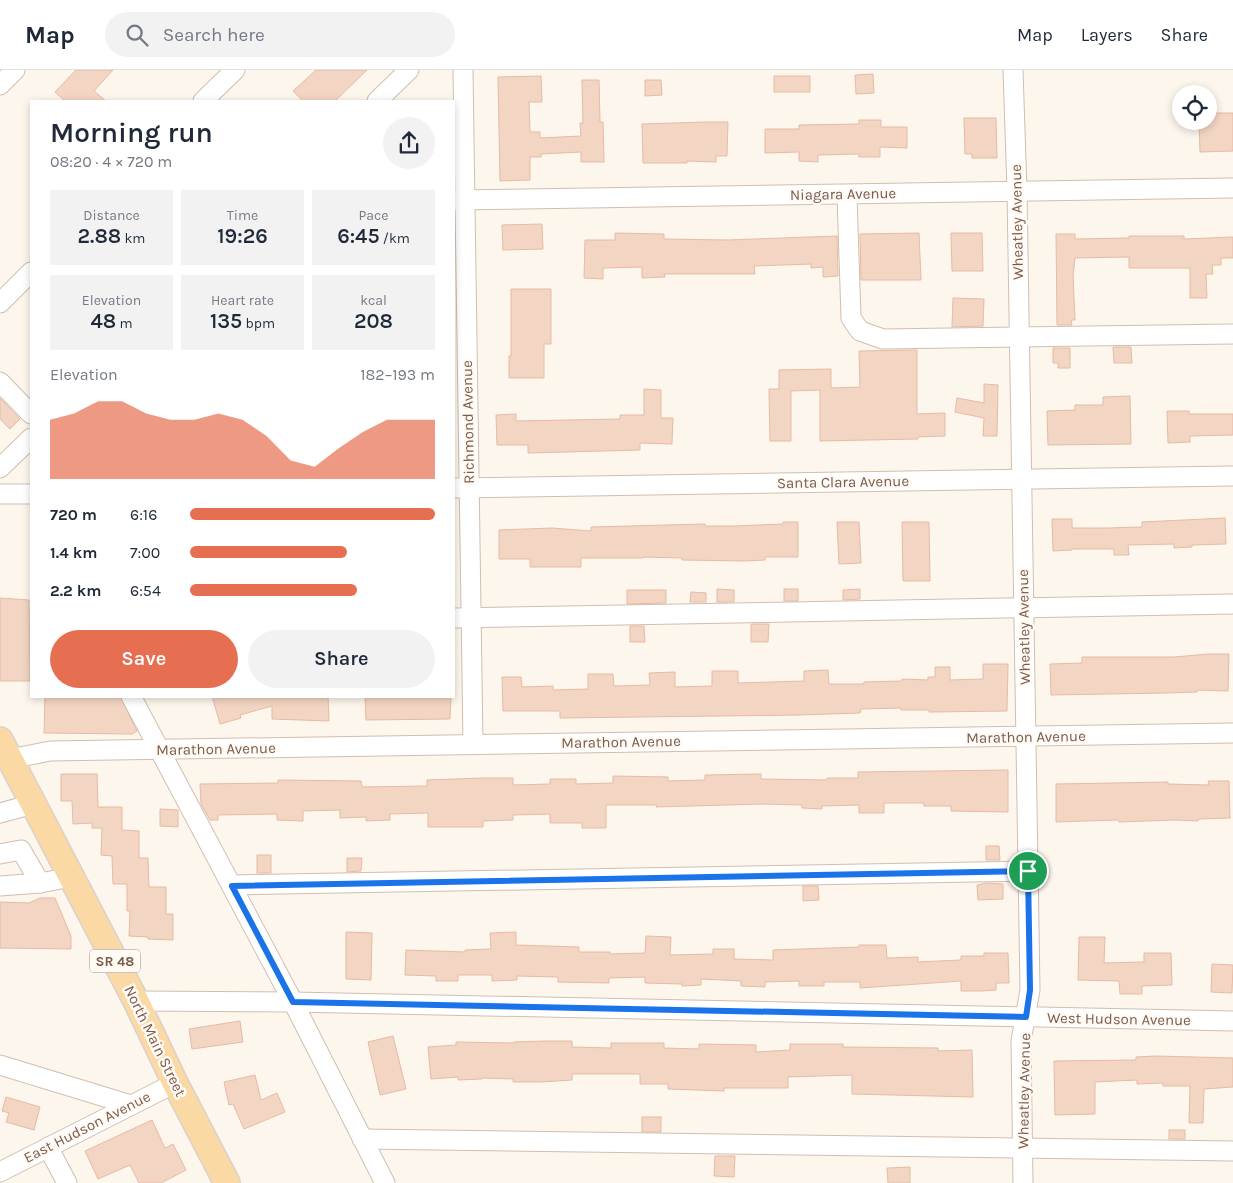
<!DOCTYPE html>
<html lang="en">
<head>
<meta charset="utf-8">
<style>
  body { margin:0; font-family:Karla,sans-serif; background:#f2f2f3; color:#1f2937; height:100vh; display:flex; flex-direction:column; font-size:19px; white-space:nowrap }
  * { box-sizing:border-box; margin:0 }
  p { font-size:16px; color:#747a83 }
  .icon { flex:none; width:28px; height:28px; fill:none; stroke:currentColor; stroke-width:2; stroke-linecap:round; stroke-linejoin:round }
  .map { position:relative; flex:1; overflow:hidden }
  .sheet { position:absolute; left:30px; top:30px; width:425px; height:598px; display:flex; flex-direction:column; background:#fff; border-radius:0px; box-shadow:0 2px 8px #0003 }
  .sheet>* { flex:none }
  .buttons { position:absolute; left:1172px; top:15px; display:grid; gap:10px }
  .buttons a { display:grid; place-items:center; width:45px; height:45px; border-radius:50%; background:#fff; box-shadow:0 2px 8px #0003; font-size:25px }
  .pin { position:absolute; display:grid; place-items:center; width:42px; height:42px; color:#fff; margin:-21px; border:2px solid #fff; border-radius:50%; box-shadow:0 1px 5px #0007 }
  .round { display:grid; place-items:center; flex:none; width:52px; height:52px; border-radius:26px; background:#f2f2f3 }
  .overview { display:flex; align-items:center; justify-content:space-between; height:85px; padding:0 20px }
  h1 { font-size:28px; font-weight:600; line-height:38px }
  .stats { display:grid; grid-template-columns:repeat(3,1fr); gap:8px; height:85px; padding:5px 20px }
  .stats div { display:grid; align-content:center; border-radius:0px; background:#f2f2f3; text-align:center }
  .stats b { font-size:21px; font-weight:600 }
  .stats small { font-size:14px; font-weight:400 }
  .stats p { font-size:14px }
  .chart { height:140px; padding:10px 20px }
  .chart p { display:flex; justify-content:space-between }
  .chart svg { width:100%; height:90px; margin-top:5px; fill:#e76f51; opacity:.7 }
  .primary-button { display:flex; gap:10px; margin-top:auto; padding:10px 20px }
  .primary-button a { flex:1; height:58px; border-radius:30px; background:#e76f51; color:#fff; font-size:20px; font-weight:600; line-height:58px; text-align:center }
  .primary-button a+a { background:#f2f2f3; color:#1f2937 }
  ul { padding:0 20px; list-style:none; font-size:16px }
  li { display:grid; grid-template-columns:80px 60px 1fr; align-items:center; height:38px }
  li i { height:12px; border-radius:6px; background:#e76f51 }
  header { display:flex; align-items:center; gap:30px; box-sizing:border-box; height:70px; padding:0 25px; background:#fff; border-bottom:1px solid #e0e1e3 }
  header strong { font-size:24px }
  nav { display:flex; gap:28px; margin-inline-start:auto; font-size:18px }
  .search { width:350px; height:45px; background:#f2f2f3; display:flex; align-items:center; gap:12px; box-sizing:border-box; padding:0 18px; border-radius:28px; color:#747a83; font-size:19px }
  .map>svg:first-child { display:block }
</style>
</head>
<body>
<header>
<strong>Map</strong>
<div class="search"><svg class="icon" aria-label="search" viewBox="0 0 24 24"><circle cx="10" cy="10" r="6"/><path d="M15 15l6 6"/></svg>Search here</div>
<nav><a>Map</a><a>Layers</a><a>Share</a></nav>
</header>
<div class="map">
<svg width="1233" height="1113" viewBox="0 0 1233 1113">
  <rect width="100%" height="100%" fill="#fdf6ec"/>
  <!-- building -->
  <g fill="#f3d5c3" stroke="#e6bba3">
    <polygon points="76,0 113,0 94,21 106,31 65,31 55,22"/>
    <polygon points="316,0 367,0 335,31 303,31 293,21"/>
    <polygon points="873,4 874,23 856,24 855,5"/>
    <polygon points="541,6 542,32 529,32 530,62 540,62 540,68 581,66 580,53 583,53 582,10 599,10 600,52 603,52 604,92 581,92 581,82 541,84 541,87 530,87 530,110 500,111 498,7"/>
    <rect x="774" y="6" width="36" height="16"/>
    <polygon points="645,10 661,10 662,25 645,26"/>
    <polygon points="1209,43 1233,43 1233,81 1200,82 1199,51 1209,51"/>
    <polygon points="964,48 996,48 997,88 972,88 972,84 965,84"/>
    <polygon points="859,50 881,50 881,57 907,57 907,78 880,77 880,87 859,87 859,84 818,85 818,92 799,91 799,82 765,83 765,59 799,59 799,55 859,54"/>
    <polygon points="705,52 728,52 727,86 716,86 716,92 687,91 687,93 643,93 642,54"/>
    <polygon points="542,154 543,179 503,180 502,155"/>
    <polygon points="615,163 664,164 664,169 728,170 837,166 838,206 823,207 823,197 811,198 811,194 754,196 755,204 664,204 665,207 642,208 642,197 603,198 603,209 584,208 585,170 615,170"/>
    <polygon points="919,163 921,210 861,210 860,164"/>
    <polygon points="951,163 982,163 983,201 952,201"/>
    <polygon points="1056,164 1075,164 1075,169 1129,168 1129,166 1184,166 1184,169 1233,167 1233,188 1221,188 1221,195 1212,195 1213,204 1206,204 1207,228 1190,228 1190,198 1129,198 1129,187 1075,188 1073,206 1075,250 1071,250 1072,255 1057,255"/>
    <polygon points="511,219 551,219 551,274 544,274 544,308 509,308 509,286 511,286"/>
    <polygon points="953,228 984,229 983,256 952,257"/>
    <polygon points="1113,277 1131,277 1132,293 1114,293"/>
    <polygon points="1053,278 1070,278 1070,298 1058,298 1058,293 1053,293"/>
    <polygon points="917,280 917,344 945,343 945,366 918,367 918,369 820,371 820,320 791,321 791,371 770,371 769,319 779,319 779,300 831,299 831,318 860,317 859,281"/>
    <polygon points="984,314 998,315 997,366 983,366 984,348 955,342 957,328 984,333"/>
    <polygon points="644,319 661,320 661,348 673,348 672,374 640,373 640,380 528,383 528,375 497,375 496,345 516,344 516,351 620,349 620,345 644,345"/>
    <polygon points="1130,326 1131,374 1048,375 1047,341 1075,340 1075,335 1103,335 1103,327"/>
    <polygon points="0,328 20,349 10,359 0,349"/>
    <polygon points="1167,341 1189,341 1189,344 1233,344 1233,365 1190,366 1190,372 1168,373"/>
    <polygon points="1225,448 1226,474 1192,475 1192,477 1174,478 1174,474 1128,475 1129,485 1114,485 1114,479 1072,479 1072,480 1053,481 1052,449 1072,449 1072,458 1108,458 1142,457 1142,452"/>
    <polygon points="783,452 798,452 798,487 765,487 765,490 744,491 682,490 682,488 643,487 643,488 581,488 581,497 530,497 530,489 499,489 499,460 552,458 591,461 591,457 705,454 705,456 734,456 783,454"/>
    <polygon points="837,452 859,452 861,493 839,494"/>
    <polygon points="902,452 929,452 930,511 903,511"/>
    <polygon points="717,519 734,520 734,532 717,532"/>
    <rect x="784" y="519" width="14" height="12"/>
    <polygon points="860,519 860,529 843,530 843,520"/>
    <polygon points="627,520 666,520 666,533 627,534"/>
    <polygon points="691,522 706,523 706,532 690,532"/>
    <polygon points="0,528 29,530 30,611 0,611"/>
    <polygon points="751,554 769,554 768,572 751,572"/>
    <polygon points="630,556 644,556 645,572 630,572"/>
    <polygon points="1208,584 1229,584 1228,621 1197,620 1197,622 1167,623 1051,625 1050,594 1082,593 1082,587 1174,587"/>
    <polygon points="983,594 1008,594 1007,641 929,642 929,640 901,640 901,638 861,639 860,643 799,645 560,648 560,641 503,641 502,607 521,607 522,617 553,616 553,620 588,619 588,604 613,604 614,616 650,615 649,603 675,602 675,617 712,616 712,601 738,601 738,613 804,611 804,601 828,600 829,614 864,614 864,612 902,611 902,609 928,610 928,607 935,607 935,597 950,597 950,610 983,609"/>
    <polygon points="45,626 120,626 137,661 132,664 44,663"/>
    <polygon points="212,626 328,626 329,651 272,649 272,636 240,645 241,648 220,654"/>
    <polygon points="365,626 451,626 450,649 366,650"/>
    <polygon points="1008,700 1008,742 951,741 951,736 924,736 924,733 884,733 884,743 859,743 859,735 822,736 822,739 802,738 802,735 762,734 656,737 657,735 606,735 606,758 582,758 582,753 550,753 550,744 513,745 513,750 483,751 483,757 428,757 428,743 390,744 390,750 366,751 366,747 340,748 340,740 303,741 303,751 277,750 277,744 218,745 218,750 210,750 201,734 200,714 278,713 278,710 361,711 362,717 427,716 427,710 482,708 513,708 513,715 550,714 550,709 576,709 576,714 613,713 613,706 668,707 668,711 705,710 705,705 761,704 761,709 827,710 827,708 858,708 858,702"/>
    <polygon points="61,704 97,704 98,737 122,737 122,760 139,761 139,788 148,788 149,817 166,817 166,844 173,844 173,870 148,869 148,867 129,866 130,841 127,841 127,814 113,814 112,786 101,785 102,758 92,758 92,753 73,754 72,731 61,731"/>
    <polygon points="1208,711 1229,711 1230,748 1199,749 1198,751 1176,750 1119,752 1118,750 1056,752 1056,714 1168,712 1168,714 1209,715"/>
    <polygon points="160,739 178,740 178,757 160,756"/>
    <polygon points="986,776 999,776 1000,790 986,790"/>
    <rect x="257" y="785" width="14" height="18"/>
    <polygon points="347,788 362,788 361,801 347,802"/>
    <polygon points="987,813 1003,814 1003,829 978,830 977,815"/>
    <polygon points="803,816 818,816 819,830 803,831"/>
    <polygon points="40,828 55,828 71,866 71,879 0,878 0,832 29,833"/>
    <polygon points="346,862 372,863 371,910 346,909"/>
    <polygon points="516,862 516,875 579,877 579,882 610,882 610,884 645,883 646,866 671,867 670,885 713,884 713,879 734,879 734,889 773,890 773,880 859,877 859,875 886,875 887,888 918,887 918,892 961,890 961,886 984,886 984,883 1008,883 1009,913 996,913 996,920 981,921 961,921 961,911 860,918 860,912 824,912 824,916 799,916 799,911 765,912 765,917 741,916 741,911 701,909 701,915 682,916 682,914 645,913 645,907 609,908 609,913 558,912 558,907 517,906 517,910 492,911 492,905 458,905 458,911 436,911 436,906 405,905 406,880 465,882 465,880 491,879 490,863"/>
    <polygon points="1079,867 1105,867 1104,893 1144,892 1144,883 1171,883 1172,915 1142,916 1142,924 1120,924 1119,911 1078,910"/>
    <polygon points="1212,894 1233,895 1232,923 1211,922"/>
    <polygon points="240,951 243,972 192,979 189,959"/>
    <polygon points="393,966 406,1019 380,1025 368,972"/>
    <polygon points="545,971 572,971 572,977 611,978 611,973 664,973 664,978 699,979 699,974 756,975 756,982 790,980 790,974 843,974 843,977 938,978 938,981 972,980 973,1027 852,1024 852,1005 788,1007 788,1018 724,1018 724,1021 668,1019 668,1014 640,1014 640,1004 572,1004 572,1010 541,1012 513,1012 513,1009 482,1008 482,1009 458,1010 458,1007 431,1009 428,977 456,975 456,972 514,973 514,972"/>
    <polygon points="1156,986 1233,988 1233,1017 1204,1019 1203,1053 1189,1053 1190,1016 1163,1016 1163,1013 1137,1014 1137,1010 1095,1012 1095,1044 1055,1045 1054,991 1136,990 1136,987"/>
    <polygon points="255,1005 261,1030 277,1023 285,1042 244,1059 233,1034 229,1035 224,1012"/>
    <polygon points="6,1027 40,1037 34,1060 6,1052 9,1043 2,1041"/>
    <rect x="642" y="1047" width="19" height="15"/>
    <polygon points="152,1050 165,1078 173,1074 186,1100 161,1113 139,1113 130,1095 98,1109 85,1081"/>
    <rect x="1169" y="1060" width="16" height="9"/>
    <polygon points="715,1086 735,1086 734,1107 714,1106"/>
    <polygon points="910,1097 910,1113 888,1113 887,1098"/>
  </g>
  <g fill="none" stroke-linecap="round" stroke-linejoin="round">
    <!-- minor casing -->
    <g stroke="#d1beb0" stroke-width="21">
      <g id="minor">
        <polyline points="463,0 473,674"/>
        <polyline points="1013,0 1017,121 1030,920 1021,971 1023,1113"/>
        <polyline points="0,15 15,0"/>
        <polyline points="203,31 235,0"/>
        <polyline points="377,31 409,0"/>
        <polyline points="847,125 851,248 860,261 883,269 1233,264"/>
        <polyline points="454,130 1233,118"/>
        <polyline points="0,233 31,202"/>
        <polyline points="0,312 31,344"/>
        <polyline points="0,398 31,368"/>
        <polyline points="454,418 1233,406"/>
        <polyline points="0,424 31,424"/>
        <polyline points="454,548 1233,534"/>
        <polyline points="131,626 293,932 385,1113"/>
        <polyline points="10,689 50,681 1233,663"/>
        <polyline points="0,743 33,734"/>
        <polyline points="0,784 21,780 40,813"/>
        <polyline points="231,815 1028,801"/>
        <polyline points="0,816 40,813 71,807"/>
        <polyline points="136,931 293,932 1233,951"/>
        <polyline points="0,995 131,1035"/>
        <polyline points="362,1069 1233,1081"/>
        <polyline points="48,1077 67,1113"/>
        <polyline points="0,1102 175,1013"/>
      </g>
    </g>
    <!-- major casing -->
    <g stroke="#dad1cd" stroke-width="28">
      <polyline id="major" points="0,670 136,931 175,1013 227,1113"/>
    </g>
    <!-- minor -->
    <use href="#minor" stroke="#fff" stroke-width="19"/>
    <!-- major -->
    <use href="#major" stroke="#fbd9a5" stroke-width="25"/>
  </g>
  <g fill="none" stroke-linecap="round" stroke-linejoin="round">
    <!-- route casing -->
    <g stroke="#fff" stroke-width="10">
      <polygon id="route" points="1028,801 1030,920 1026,947 293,932 232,816"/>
    </g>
    <!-- route -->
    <use href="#route" stroke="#1a73e8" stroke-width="6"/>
  </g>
  <g text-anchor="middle" stroke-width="5" stroke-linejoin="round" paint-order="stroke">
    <!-- shield labels -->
    <rect fill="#fffaf3" stroke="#a28b7f" stroke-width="1" x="90" y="879.5" width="50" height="23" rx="4"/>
    <g font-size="14" font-weight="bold" fill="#7a5c4d">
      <text x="115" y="896">SR 48</text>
    </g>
    <!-- street labels -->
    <g font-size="15" fill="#7a5c4d" stroke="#fffaf3">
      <text transform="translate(843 124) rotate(-1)" y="5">Niagara Avenue</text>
      <text transform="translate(1017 152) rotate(-91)" y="5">Wheatley Avenue</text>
      <text transform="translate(468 352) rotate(-91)" y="5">Richmond Avenue</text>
      <text transform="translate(843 412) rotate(-1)" y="5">Santa Clara Avenue</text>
      <text transform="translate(1024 557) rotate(-91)" y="5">Wheatley Avenue</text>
      <text transform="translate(1026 667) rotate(-1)" y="5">Marathon Avenue</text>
      <text transform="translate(621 672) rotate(-1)" y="5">Marathon Avenue</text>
      <text transform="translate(216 679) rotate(-1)" y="5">Marathon Avenue</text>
      <text transform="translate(1119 949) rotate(1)" y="5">West Hudson Avenue</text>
      <text transform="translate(155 971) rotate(64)" y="5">North Main Street</text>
      <text transform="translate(1024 1021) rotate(-89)" y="5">Wheatley Avenue</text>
      <text transform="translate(87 1057) rotate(-27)" y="5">East Hudson Avenue</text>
    </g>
  </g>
</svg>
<div class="buttons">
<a><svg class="icon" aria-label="locate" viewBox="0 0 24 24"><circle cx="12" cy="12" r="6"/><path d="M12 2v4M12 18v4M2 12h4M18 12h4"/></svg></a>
</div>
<div class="pin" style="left:1028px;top:801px;background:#1e9e55"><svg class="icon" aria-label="arrive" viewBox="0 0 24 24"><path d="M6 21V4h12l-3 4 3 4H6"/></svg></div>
<section class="sheet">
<div class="overview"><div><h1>Morning run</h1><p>08:20 · 4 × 720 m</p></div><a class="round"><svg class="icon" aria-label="share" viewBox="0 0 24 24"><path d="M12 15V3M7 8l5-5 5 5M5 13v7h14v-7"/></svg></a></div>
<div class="stats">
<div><p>Distance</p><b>2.88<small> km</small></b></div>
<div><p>Time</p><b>19:26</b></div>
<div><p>Pace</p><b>6:45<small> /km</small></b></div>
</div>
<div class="stats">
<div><p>Elevation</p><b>48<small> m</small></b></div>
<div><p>Heart rate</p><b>135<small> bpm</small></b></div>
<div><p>kcal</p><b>208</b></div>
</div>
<div class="chart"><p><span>Elevation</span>182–193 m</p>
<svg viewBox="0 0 160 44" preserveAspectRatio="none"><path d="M0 44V15L10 12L20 6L30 6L40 12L50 15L60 15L70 12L80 15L90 23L100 35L110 38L120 29L130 21L140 15L150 15L160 15V44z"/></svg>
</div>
<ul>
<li><b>720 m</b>6:16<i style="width:100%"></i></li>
<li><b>1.4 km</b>7:00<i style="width:64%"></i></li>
<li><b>2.2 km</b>6:54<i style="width:68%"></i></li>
</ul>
<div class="primary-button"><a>Save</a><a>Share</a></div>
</section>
</div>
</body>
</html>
